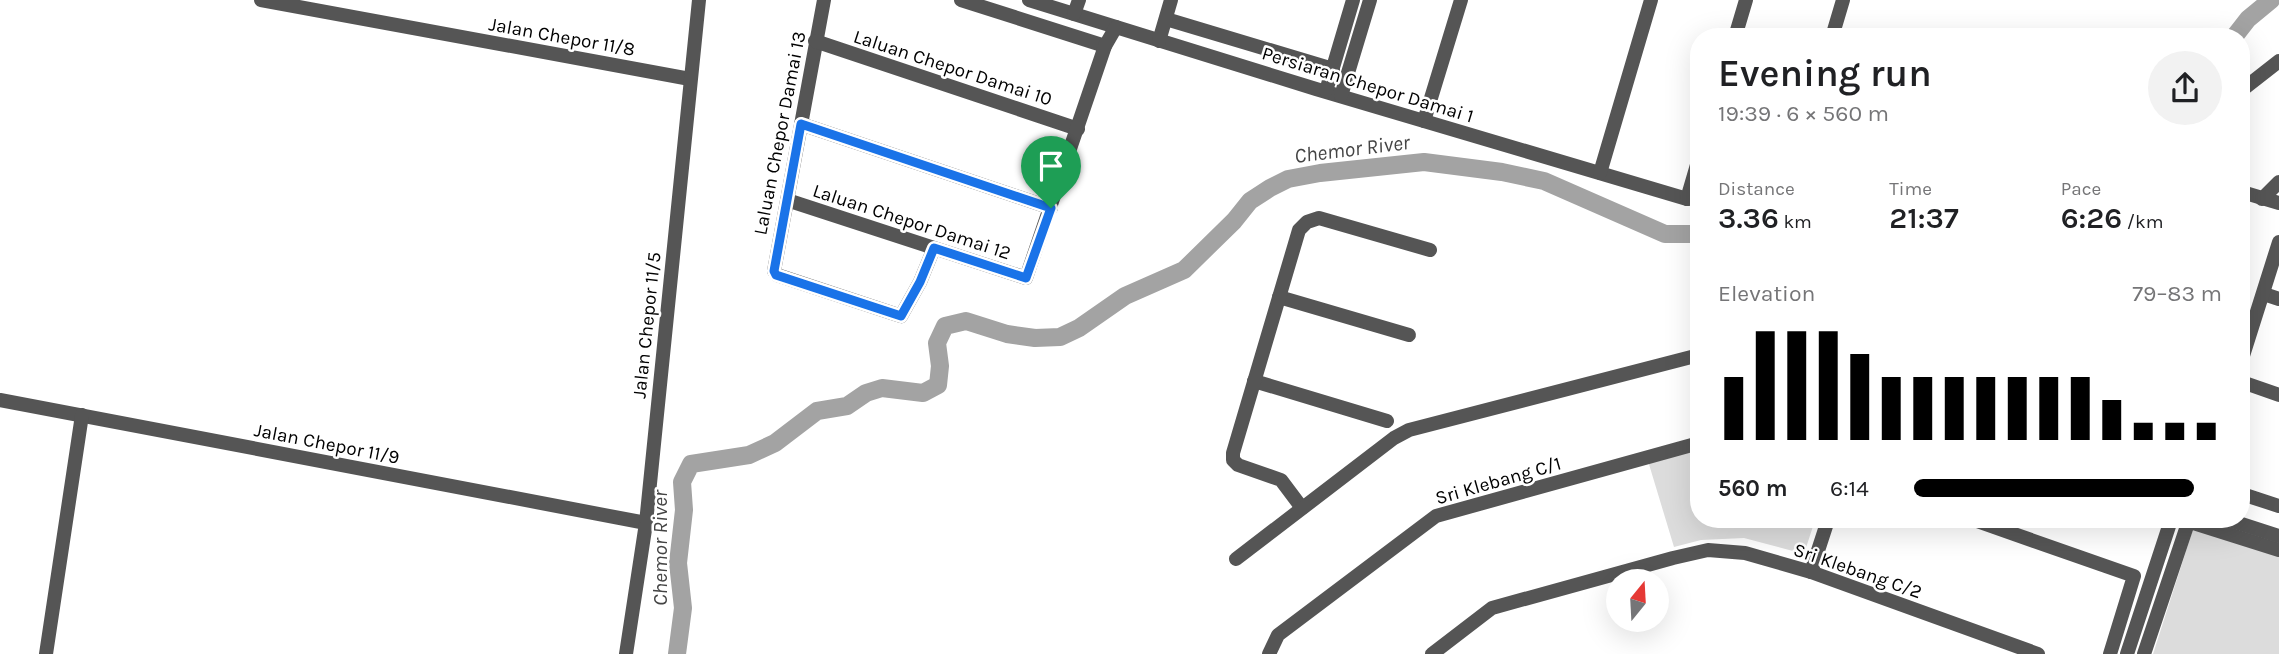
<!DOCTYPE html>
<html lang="en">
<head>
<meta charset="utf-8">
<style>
  body { margin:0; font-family:Karla,sans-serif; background:#f2f2f2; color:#202124; height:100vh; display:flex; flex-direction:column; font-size:26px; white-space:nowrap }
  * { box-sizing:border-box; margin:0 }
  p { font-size:23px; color:#757577 }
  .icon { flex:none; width:38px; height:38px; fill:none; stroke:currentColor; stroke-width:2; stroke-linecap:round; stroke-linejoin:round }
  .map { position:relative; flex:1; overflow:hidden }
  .drawer { position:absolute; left:1690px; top:28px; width:560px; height:500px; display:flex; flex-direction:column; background:#fff; border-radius:28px; box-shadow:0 7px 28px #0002 }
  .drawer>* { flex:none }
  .needle { width:46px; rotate:18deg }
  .fabs { position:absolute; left:1606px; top:569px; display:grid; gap:14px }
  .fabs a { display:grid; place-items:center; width:63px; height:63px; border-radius:50%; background:#fff; box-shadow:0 7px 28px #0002; font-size:35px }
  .pin { position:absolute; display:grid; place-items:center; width:60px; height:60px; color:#fff; margin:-72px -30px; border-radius:50% 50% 50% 0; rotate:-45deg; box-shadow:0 0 7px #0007 }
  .pin .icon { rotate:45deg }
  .round { display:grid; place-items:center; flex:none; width:74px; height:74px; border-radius:37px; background:#f2f2f2 }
  .headline { display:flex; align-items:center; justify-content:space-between; height:119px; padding:0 28px }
  h1 { font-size:38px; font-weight:600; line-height:52px }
  .stats { display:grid; grid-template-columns:repeat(3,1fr); gap:10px; height:119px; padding:7px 28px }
  .stats div { display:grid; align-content:center }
  .stats b { font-size:30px; font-weight:600 }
  .stats small { font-size:19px; font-weight:400 }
  .stats p { font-size:19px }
  .chart { height:196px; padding:14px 28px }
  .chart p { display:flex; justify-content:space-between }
  .chart svg { width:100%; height:126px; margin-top:7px; stroke:#000; stroke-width:6 }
  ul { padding:0 28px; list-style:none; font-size:23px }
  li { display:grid; grid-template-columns:112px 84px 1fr; align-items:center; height:52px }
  li i { height:18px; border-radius:9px; background:#000 }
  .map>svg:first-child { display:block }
</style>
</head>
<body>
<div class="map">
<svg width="2279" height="654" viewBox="0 0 2279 654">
  <rect width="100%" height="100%" fill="#fff"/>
  <!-- green -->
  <g fill="#dcdcdc">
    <polygon points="1699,449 1699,520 1815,520 1804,554 1744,538 1701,540 1674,547 1648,461"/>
    <polygon points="2195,523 2279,552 2279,654 2153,654"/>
  </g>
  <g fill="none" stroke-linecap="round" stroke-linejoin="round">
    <!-- river -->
    <g stroke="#a3a3a3" stroke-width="18">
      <polyline points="2234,37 2248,19 2271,0"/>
      <polyline points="677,654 683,608 678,563 684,510 682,482 691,464 749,455 775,443 817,411 847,406 866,393 882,388 923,393 938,385 940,366 937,343 945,326 966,321 1007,334 1035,338 1060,337 1079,328 1125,296 1184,270 1234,221 1250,201 1270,188 1288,179 1320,173 1424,162 1502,172 1544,181 1665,234 1699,234"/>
    </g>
    <!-- minor -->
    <g stroke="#555" stroke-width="14">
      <polyline points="261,0 690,79"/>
      <polyline points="824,0 774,271 777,275 901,316 920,282 934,248"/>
      <polyline points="961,0 1105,46"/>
      <polyline points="1029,0 1316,89 1687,199 1699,197"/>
      <polyline points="1074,14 1079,0"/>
      <polyline points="1166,19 1333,69"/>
      <polyline points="1735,37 1746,0"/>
      <polyline points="1832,37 1843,0"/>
      <polyline points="815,41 1078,129"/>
      <polyline points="1159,41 1171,0"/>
      <polyline points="2242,90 2279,61"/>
      <polyline points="1326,91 1353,0"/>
      <polyline points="1341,96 1370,0"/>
      <polyline points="1424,121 1461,0"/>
      <polyline points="801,124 1051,208"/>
      <polyline points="1600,173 1651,0"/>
      <polyline points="2242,192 2279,203"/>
      <polyline points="1687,199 1699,158"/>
      <polyline points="2262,199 2279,182"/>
      <polyline points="787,200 1026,278 1105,46 1116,27"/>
      <polyline points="2264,294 2279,299"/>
      <polyline points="1279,297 1409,335"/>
      <polyline points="2242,359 2279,242"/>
      <polyline points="1254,381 1387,421"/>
      <polyline points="2242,382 2279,395"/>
      <polyline points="0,400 646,523"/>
      <polyline points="2242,494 2279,506"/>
      <polyline points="1302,508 1281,480 1238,465 1233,460 1233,453 1299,230 1307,222 1319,218 1430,250"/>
      <polyline points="1974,520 2134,576 2110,654"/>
      <polyline points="2184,520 2279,550"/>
      <polyline points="2229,520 2279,536"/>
      <polyline points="1236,559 1394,438 1409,430 1699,355"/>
      <polyline points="1811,572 1828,520"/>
      <polyline points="46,654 82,415"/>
      <polyline points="626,654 646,523 699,0"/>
      <polyline points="1269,654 1278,635 1436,516 1699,443"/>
      <polyline points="1432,654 1492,608 1673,558 1708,550 1745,553 1811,572 2038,654"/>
      <polyline points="2127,654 2171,520"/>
      <polyline points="2144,654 2189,520"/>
    </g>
  </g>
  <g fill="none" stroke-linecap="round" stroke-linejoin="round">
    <!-- route casing -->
    <g stroke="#fff" stroke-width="14">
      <polygon id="route" points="801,124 1051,208 1026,278 934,248 920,282 901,316 776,275 774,271"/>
    </g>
    <!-- route -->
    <use href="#route" stroke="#1a73e8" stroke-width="9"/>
  </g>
  <g text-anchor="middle" stroke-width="5" stroke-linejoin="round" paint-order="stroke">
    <!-- street labels -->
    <g font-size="19" fill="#000" stroke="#fff">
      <text transform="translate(562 36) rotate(10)" y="7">Jalan Chepor 11/8</text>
      <text transform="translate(953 67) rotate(18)" y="7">Laluan Chepor Damai 10</text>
      <text transform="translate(1368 84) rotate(17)" y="7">Persiaran Chepor Damai 1</text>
      <text transform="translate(779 133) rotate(-79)" y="7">Laluan Chepor Damai 13</text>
      <text transform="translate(912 221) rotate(18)" y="7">Laluan Chepor Damai 12</text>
      <text transform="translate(646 325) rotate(-84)" y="7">Jalan Chepor 11/5</text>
      <text transform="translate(327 443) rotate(11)" y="7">Jalan Chepor 11/9</text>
      <text transform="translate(1498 480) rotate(-16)" y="7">Sri Klebang C/1</text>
      <text transform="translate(1858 570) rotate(19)" y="7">Sri Klebang C/2</text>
    </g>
    <!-- water labels -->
    <g font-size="21" font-style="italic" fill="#444" stroke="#fff">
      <text transform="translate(1352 149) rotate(-7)" y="7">Chemor River</text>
      <text transform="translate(660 548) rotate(-90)" y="7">Chemor River</text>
    </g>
  </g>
</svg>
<div class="fabs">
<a><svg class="needle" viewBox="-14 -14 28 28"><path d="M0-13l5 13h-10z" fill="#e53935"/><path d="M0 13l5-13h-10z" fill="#757577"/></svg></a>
</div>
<div class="pin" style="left:1051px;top:208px;background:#1e9e55"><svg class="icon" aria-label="arrive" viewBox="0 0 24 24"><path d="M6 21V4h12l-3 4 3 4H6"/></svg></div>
<section class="drawer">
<div class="headline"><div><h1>Evening run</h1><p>19:39 · 6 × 560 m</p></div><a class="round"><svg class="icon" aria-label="share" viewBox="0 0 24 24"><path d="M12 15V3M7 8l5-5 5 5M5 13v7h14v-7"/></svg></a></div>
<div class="stats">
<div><p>Distance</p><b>3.36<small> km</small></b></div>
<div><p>Time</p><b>21:37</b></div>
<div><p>Pace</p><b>6:26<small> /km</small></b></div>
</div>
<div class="chart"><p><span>Elevation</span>79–83 m</p>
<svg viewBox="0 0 160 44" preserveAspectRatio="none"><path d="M5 44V22M15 44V6M25 44V6M35 44V6M45 44V14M55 44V22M65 44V22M75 44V22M85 44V22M95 44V22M105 44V22M115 44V22M125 44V30M135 44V38M145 44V38M155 44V38"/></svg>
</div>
<ul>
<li><b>560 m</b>6:14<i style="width:91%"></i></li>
</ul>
</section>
</div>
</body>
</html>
